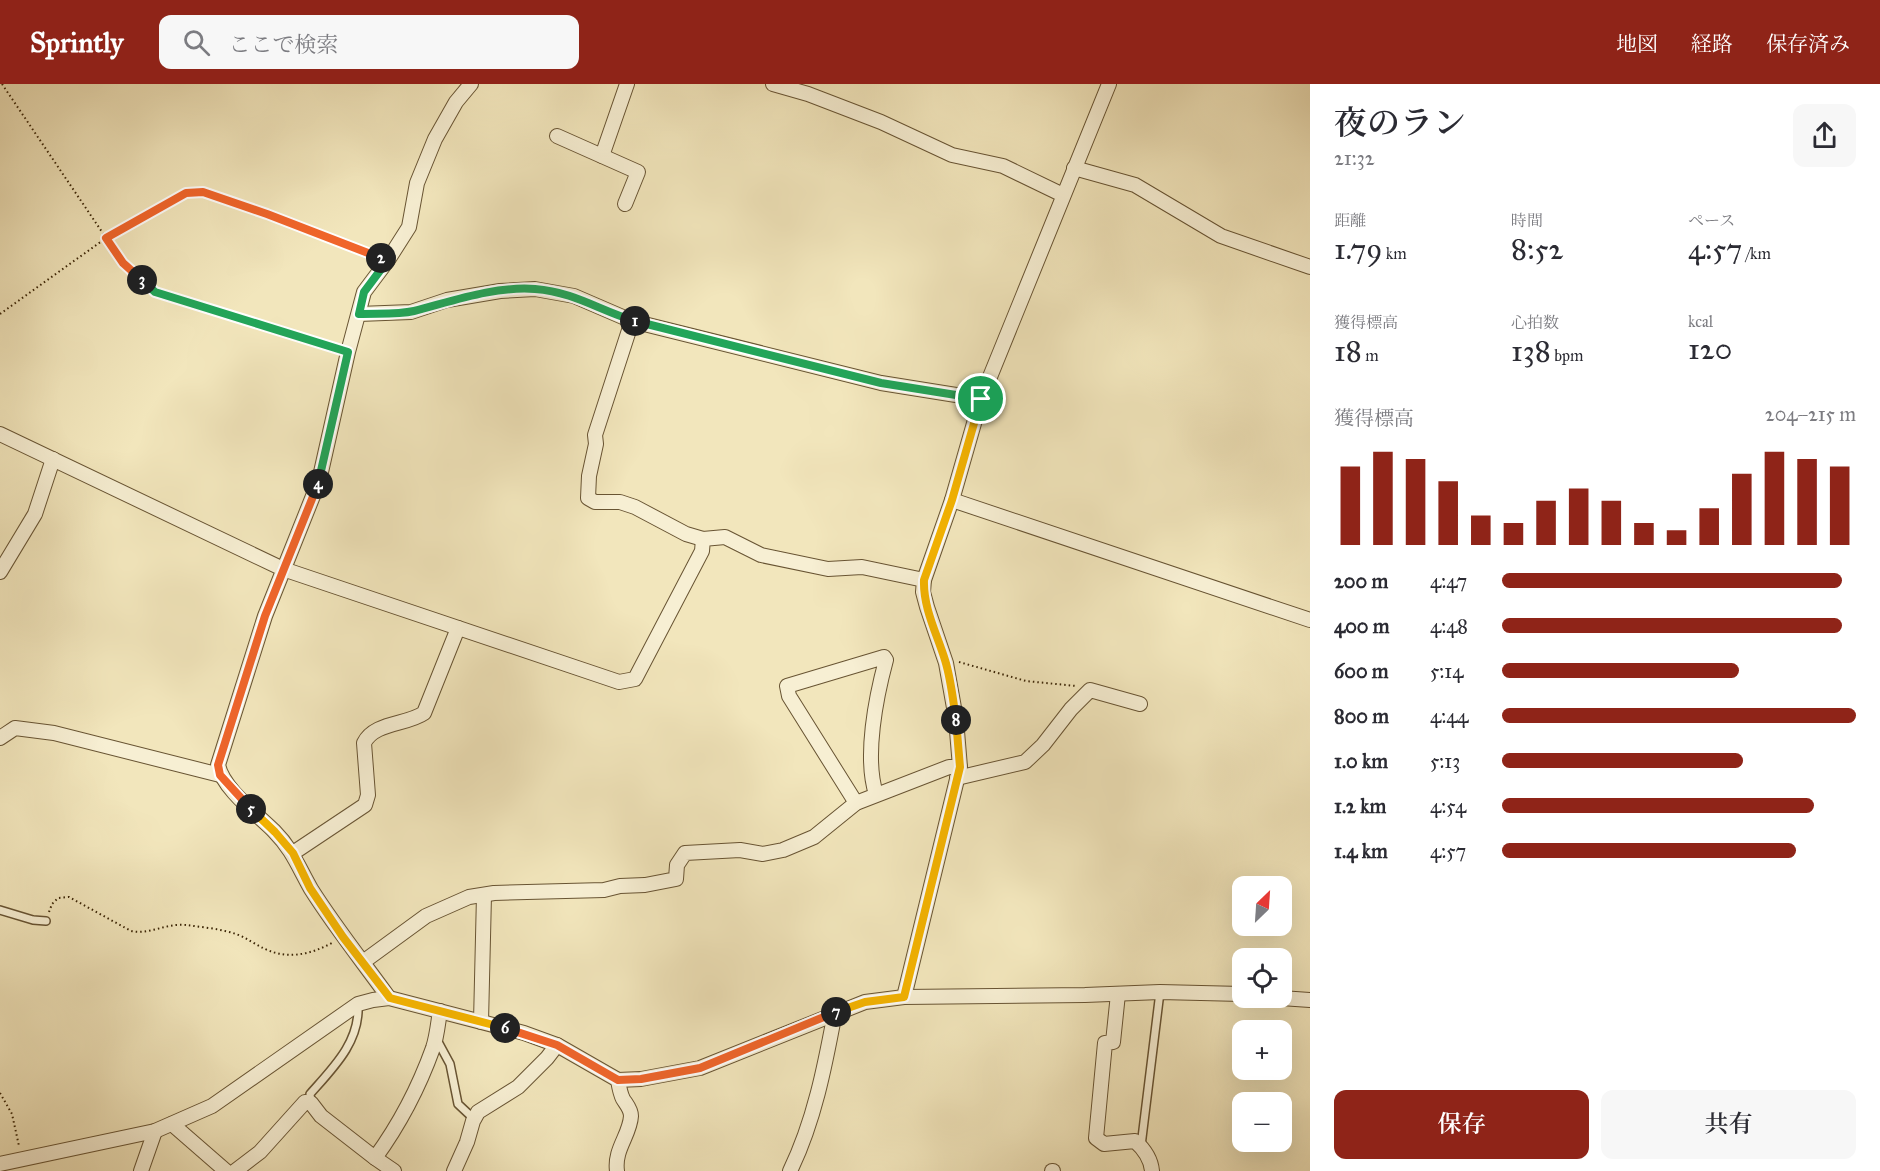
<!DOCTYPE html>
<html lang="ja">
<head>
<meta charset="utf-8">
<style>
  body { margin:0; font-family:"IM FELL Great Primer","Noto Serif JP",serif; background:#f7f7f7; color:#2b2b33; height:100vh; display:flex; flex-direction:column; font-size:22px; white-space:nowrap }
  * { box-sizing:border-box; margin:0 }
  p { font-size:20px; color:#7c7c81 }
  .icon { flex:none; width:33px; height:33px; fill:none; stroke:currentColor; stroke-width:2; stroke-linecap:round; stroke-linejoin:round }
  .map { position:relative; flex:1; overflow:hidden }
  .side { display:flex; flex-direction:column; background:#fff; width:570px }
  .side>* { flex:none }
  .needle { width:39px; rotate:25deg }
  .controls { position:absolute; left:1232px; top:792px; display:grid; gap:12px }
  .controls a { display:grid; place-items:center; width:60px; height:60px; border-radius:12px; background:#fff; box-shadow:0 6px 24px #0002; font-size:30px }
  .pin { position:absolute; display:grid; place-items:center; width:51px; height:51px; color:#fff; margin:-26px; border:3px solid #fff; border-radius:50%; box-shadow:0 2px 6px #0007 }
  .km { position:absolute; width:30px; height:30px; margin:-15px; border-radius:50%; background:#222; color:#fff; font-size:16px; line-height:30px; text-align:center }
  .round { display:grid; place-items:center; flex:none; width:63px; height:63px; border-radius:12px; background:#f7f7f7 }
  .head { display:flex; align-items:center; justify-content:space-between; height:102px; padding:0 24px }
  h1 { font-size:33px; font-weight:600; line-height:45px }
  .stats { display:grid; grid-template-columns:repeat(3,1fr); gap:9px; height:102px; padding:6px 24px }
  .stats div { display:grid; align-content:center }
  .stats b { font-size:30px; font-weight:600 }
  .stats small { font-size:16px; font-weight:400 }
  .stats p { font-size:16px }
  .chart { height:168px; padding:12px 24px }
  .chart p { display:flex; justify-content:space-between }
  .chart svg { width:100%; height:108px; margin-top:6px; stroke:#8f2418; stroke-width:6 }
  .primary-button { display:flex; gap:12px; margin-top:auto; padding:12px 24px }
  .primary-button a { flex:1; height:69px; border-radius:12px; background:#8f2418; color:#fff; font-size:24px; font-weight:600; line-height:69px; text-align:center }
  .primary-button a+a { background:#f7f7f7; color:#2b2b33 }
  ul { padding:0 24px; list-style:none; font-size:20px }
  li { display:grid; grid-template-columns:96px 72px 1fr; align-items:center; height:45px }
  li i { height:15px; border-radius:8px; background:#8f2418 }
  header { display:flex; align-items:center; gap:36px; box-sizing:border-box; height:84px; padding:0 30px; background:#8f2418; color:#fff }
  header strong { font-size:28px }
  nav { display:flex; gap:33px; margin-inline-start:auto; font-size:21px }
  .search { width:420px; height:54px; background:#f7f7f7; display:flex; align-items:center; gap:15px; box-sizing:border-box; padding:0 21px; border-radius:12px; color:#7c7c81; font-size:22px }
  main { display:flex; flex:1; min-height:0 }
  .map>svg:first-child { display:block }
</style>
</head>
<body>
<header>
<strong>Sprintly</strong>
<div class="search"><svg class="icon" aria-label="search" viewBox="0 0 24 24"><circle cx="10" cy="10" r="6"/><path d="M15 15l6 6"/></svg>ここで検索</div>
<nav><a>地図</a><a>経路</a><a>保存済み</a></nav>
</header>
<main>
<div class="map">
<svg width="1310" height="1087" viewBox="0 0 1310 1087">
  <rect width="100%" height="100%" fill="#f2e6bc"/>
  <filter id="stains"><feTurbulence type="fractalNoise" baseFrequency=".00333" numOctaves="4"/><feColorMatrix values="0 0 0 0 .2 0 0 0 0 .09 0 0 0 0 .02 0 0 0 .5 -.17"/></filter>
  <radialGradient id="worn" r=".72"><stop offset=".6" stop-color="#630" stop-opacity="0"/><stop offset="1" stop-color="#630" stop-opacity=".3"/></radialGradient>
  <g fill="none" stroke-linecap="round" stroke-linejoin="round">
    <!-- lane casing -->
    <g stroke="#685433" stroke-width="10">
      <g id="lane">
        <polyline points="0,826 33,836 46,837"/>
        <polyline points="437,956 450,980 458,1020 474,1035"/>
        <path d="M311,1019L310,1010C333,984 360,958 358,921"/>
        <polyline points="1141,1062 1160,908"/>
      </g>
    </g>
    <!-- street casing -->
    <g stroke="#685433" stroke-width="16">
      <g id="street">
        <polyline points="773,0 808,10 881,38 952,71 1003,82 1063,111"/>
        <polyline points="557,52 638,88 625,120"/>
        <polyline points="602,72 627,0"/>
        <polyline points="1074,84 1135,101 1221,152 1310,183"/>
        <polyline points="359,230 411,228 447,216 500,207 535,205 574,212 632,237 881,299 981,315"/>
        <polyline points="632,237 595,351 596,360 589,392 588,414 595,418 620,418 635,423 686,450 703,455"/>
        <polyline points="0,350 283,485 619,598 635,595 702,467 703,455 725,453 761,471 828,485 862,483 924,496"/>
        <polyline points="952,416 1310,536"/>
        <polyline points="0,488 35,430 53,375"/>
        <polyline points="0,654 15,644 54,649 220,691"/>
        <polyline points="957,694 1025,678 1043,661 1071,625 1090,606 1140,620"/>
        <path d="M856,719L789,612L787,602L884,573L886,576C876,613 864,673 876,710"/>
        <path d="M293,769L365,721L368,711L364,659C374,638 407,641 424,629L458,544"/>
        <polyline points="363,878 426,832 469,813 494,809 604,806 620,802 645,801 676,795 677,781 685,769 740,766 763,770 783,766 814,753 856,719 949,683 960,683"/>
        <path d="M1118,910L1113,958L1105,959L1096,1054L1104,1060L1135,1057C1144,1065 1151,1076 1152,1087"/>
        <polyline points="904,913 960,683 956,635 946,579 927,523 923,508 924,496 952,416 981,315 1109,0"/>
        <path d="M389,914C363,878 335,843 311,805C299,784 292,765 274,747C257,730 223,705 218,681L265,532L319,397L348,268L364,208L388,176L409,143L417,99L435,55L456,18L471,0"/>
        <polyline points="1281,914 1310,916"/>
        <polyline points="481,938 484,811"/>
        <polyline points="172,1040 226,1087"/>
        <polyline points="375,1074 394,1087"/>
        <polyline points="0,1080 155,1047 212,1022 358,920 373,916 389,914 524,949 557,961 618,996 641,995 700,984 865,918 904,913 1085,911 1160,908 1242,910"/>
        <polyline points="141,1087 155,1047"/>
        <path d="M235,1087L260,1068L305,1018L311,1019L321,1032L375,1074C399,1041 419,1003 433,964C437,952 438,939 440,927"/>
        <polyline points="454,1087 467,1058 473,1037 478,1028 518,1003 547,974 557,961"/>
        <path d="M617,1087C614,1065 630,1051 631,1032C631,1025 626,1020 623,1015C620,1009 619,1002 618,996"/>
        <path d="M790,1087C814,1038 825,982 835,928"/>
        <polyline points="1052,1087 1053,1087"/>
      </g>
    </g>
    <!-- path -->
    <g stroke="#3a2405" stroke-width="2" stroke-dasharray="1.5 3" stroke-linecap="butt">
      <polyline points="2,0 123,179 155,208 337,265"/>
      <polyline points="0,230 106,154 186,109 203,108 267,130 376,172"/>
      <polyline points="959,578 1026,597 1076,602"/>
      <path d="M49,828L52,820L58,814L69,813L131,847C149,851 166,839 186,841C202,843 221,845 236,850C247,854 256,861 265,865C289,876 311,870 332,859"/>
      <polyline points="0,1009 12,1030 19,1062"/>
    </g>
    <!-- lane -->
    <use href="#lane" stroke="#f7efd3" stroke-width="7"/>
    <!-- street -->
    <use href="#street" stroke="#f7efd3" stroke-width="14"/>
  </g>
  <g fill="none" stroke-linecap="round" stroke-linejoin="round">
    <!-- split-1 casing -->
    <g stroke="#fff" stroke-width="12">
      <polyline id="split-1" points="635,237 881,299 981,315"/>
    </g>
    <!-- split-2 casing -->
    <g stroke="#fff" stroke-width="12">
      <path id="split-2" d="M381,174L388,176L364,208L359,230C376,229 397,231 414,227C453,217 494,202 535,205C575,208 600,227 635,237"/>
    </g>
    <!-- split-3 casing -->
    <g stroke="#fff" stroke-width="12">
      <polyline id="split-3" points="142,196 123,179 106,154 186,109 203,108 267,130 381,174"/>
    </g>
    <!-- split-4 casing -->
    <g stroke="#fff" stroke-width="12">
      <polyline id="split-4" points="142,196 155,208 348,268 318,400"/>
    </g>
    <!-- split-5 casing -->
    <g stroke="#fff" stroke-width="12">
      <polyline id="split-5" points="251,725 220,691 218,681 265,532 318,400"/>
    </g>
    <!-- split-6 casing -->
    <g stroke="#fff" stroke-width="12">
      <polyline id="split-6" points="251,725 275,748 293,769 310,804 343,853 390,914 505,944"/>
    </g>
    <!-- split-7 casing -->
    <g stroke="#fff" stroke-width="12">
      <polyline id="split-7" points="505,944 557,961 618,996 641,995 700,984 836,928"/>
    </g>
    <!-- split-8 casing -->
    <g stroke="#fff" stroke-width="12">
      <polyline id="split-8" points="836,928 865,918 904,913 960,683 956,636"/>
    </g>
    <!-- split-9 casing -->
    <g stroke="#fff" stroke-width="12">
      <path id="split-9" d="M956,636C953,616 951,595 945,576C937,550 923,524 924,496L952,416L981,315"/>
    </g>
    <!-- split-1 -->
    <use href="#split-1" stroke="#22a559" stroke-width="8"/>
    <!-- split-2 -->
    <use href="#split-2" stroke="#22a559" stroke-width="8"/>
    <!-- split-3 -->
    <use href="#split-3" stroke="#f0652b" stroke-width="8"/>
    <!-- split-4 -->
    <use href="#split-4" stroke="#22a559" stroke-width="8"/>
    <!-- split-5 -->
    <use href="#split-5" stroke="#f0652b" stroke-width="8"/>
    <!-- split-6 -->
    <use href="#split-6" stroke="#f5b400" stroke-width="8"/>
    <!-- split-7 -->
    <use href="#split-7" stroke="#f0652b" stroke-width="8"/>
    <!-- split-8 -->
    <use href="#split-8" stroke="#f5b400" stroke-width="8"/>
    <!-- split-9 -->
    <use href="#split-9" stroke="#f5b400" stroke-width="8"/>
  </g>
  <rect width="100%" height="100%" filter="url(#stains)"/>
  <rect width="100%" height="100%" fill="url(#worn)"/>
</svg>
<div class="controls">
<a><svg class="needle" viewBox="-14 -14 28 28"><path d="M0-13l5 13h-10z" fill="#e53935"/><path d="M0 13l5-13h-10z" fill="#7c7c81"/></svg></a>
<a><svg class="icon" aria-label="locate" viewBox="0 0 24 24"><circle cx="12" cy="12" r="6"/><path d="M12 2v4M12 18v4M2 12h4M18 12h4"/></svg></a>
<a>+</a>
<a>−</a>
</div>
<div class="pin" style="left:981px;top:315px;background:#1e9e55"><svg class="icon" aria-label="arrive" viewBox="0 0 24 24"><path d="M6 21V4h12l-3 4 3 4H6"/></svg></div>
<b class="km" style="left:635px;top:237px">1</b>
<b class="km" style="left:381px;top:174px">2</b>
<b class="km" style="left:142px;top:196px">3</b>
<b class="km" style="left:318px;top:400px">4</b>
<b class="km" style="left:251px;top:725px">5</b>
<b class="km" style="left:505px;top:944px">6</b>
<b class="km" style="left:836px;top:928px">7</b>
<b class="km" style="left:956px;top:636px">8</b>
</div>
<section class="side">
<div class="head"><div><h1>夜のラン</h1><p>21:32</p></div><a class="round"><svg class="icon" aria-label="share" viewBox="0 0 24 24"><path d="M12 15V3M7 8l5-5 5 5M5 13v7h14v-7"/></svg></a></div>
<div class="stats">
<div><p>距離</p><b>1.79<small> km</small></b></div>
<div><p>時間</p><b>8:52</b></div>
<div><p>ペース</p><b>4:57<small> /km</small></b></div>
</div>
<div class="stats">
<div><p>獲得標高</p><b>18<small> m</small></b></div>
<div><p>心拍数</p><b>138<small> bpm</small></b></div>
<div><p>kcal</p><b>120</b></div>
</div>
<div class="chart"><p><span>獲得標高</span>204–215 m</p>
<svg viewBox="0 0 160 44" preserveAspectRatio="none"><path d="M5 44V12M15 44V6M25 44V9M35 44V18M45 44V32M55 44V35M65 44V26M75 44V21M85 44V26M95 44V35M105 44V38M115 44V29M125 44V15M135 44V6M145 44V9M155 44V12"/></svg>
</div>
<ul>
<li><b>200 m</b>4:47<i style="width:96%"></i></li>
<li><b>400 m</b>4:48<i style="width:96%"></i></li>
<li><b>600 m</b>5:14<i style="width:67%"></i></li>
<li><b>800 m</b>4:44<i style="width:100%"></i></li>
<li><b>1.0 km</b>5:13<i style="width:68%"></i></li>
<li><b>1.2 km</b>4:54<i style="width:88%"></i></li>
<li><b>1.4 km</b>4:57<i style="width:83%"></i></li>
</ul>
<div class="primary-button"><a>保存</a><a>共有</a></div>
</section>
</main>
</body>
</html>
